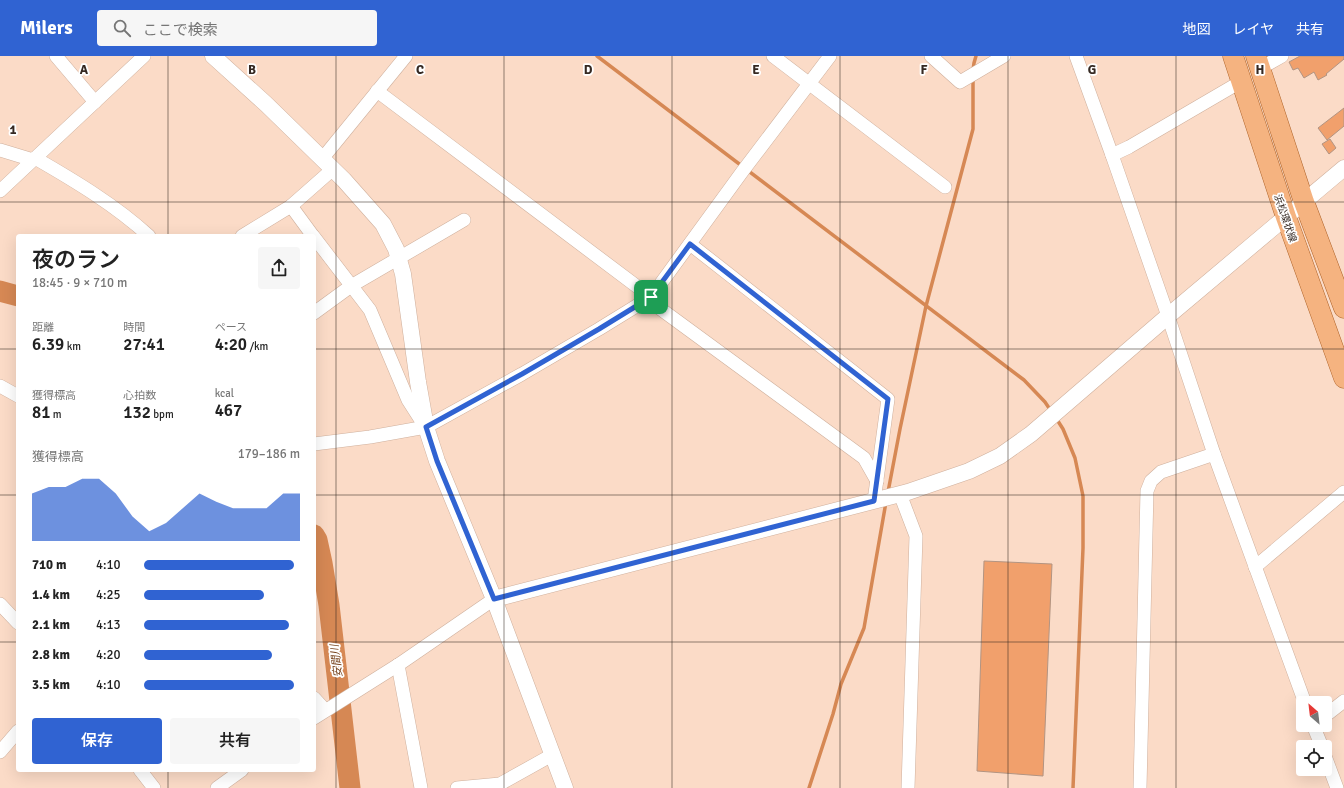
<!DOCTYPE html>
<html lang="ja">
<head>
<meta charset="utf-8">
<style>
  body { margin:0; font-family:Signika,"Noto Sans JP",sans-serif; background:#f6f6f6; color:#222; height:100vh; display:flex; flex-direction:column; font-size:15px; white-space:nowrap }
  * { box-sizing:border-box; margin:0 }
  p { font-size:13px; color:#767676 }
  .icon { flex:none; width:22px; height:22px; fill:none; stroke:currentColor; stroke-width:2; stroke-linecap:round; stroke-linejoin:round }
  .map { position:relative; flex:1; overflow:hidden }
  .drawer { position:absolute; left:16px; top:178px; width:300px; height:538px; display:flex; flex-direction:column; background:#fff; border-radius:4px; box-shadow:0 4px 16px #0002 }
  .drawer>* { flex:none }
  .needle { width:26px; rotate:332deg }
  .fabs { position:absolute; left:1296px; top:640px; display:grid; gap:8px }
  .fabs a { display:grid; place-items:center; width:36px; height:36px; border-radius:4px; background:#fff; box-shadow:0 4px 16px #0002; font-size:20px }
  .pin { position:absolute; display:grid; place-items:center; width:34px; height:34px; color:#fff; margin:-17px; border-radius:8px; box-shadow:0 2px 6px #0006 }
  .round { display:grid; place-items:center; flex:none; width:42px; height:42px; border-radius:4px; background:#f6f6f6 }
  .headline { display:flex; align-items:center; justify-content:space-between; height:68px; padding:0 16px }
  h1 { font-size:22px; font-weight:600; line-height:30px }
  .figures { display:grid; grid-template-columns:repeat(3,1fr); gap:6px; height:68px; padding:4px 16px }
  .figures div { display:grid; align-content:center }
  .figures b { font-size:17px; font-weight:600 }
  .figures small { font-size:11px; font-weight:400 }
  .figures p { font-size:11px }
  .chart { height:112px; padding:8px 16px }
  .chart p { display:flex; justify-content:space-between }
  .chart svg { width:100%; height:72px; margin-top:4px; fill:#3063d2; opacity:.7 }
  .button { display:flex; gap:8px; margin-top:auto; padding:8px 16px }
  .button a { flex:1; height:46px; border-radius:4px; background:#3063d2; color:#fff; font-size:16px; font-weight:600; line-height:46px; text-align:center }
  .button a+a { background:#f6f6f6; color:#222 }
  ul { padding:0 16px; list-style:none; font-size:13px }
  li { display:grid; grid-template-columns:64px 48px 1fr; align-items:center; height:30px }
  li i { height:10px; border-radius:5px; background:#3063d2 }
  header { display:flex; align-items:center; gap:24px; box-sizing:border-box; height:56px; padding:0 20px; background:#3063d2; color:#fff }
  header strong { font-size:19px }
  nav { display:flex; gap:22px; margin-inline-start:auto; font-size:14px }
  .search { width:280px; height:36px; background:#f6f6f6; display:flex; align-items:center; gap:10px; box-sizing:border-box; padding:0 14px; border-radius:4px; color:#767676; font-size:15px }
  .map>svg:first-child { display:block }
</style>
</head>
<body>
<header>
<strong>Milers</strong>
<div class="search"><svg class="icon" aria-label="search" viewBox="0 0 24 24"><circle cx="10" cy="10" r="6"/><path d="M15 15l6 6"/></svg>ここで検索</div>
<nav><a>地図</a><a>レイヤ</a><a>共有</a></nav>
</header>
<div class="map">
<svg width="1344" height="732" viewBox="0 0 1344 732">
  <rect width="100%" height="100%" fill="#fbdbc7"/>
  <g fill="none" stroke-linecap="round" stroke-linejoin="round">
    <!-- stream -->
    <g stroke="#d68854" stroke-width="3.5">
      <polyline points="597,0 1024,324 1045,346 1051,355"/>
      <polyline points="973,14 974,7 976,0"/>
      <polyline points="1056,362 1063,373 1075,402 1083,440 1083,492 1073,732"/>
      <polyline points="888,436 900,373 926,250 973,73 973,23"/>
      <polyline points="809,732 833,658 841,628 864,572 886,446"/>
    </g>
    <!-- river -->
    <g stroke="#d68854" stroke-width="21">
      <polyline points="0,235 18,240"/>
      <polyline points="314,479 317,484 322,507 329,549 350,732"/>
    </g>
  </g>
  <!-- building -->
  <g fill="#f1a06c" stroke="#b29482">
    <polygon points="1300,0 1344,0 1344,3 1326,18 1327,19 1318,24 1314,16 1304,22 1298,12 1293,14 1289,6"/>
    <polygon points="1344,52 1344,70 1327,84 1318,72"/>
    <polygon points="1330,83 1336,92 1329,98 1322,88"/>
    <polygon points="984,505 1052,508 1043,720 977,715"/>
  </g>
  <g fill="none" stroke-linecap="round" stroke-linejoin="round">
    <!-- minor casing -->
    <g stroke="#cfb09d" stroke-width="14">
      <g id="minor">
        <polyline points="56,0 95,46"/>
        <polyline points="773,0 945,131"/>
        <polyline points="931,0 960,26 1004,0"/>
        <polyline points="1076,0 1112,99"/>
        <polyline points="1261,12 1282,0"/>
        <polyline points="1242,25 1129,91 1112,99 1168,260 1214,398 1305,647"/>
        <polyline points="377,35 651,241"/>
        <polyline points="0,94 33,104"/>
        <path d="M35,102C75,125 115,149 149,180"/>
        <polyline points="322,103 406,0"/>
        <polyline points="0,135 144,0"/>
        <polyline points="291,150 313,180"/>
        <polyline points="242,180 291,150 333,113"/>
        <polyline points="314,181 370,254 408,344 424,369"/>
        <polyline points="690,188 888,343 874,445"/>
        <polyline points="647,243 864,402 877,425"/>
        <polyline points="314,257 351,230 464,164"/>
        <polyline points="0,330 18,340"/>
        <polyline points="314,388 370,381 426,371 522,318 599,273 651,241 742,116 830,0"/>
        <polyline points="900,438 916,480 908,732"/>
        <polyline points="1255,511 1344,436"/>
        <polyline points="0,548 18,567"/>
        <polyline points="398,609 421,732"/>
        <polyline points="314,642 325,654"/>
        <polyline points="1325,660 1344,645"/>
        <polyline points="314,662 398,609 494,543"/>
        <polyline points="1313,669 1322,691"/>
        <polyline points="0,696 18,675"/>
        <polyline points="1325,700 1337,732"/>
        <polyline points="140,714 154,732"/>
        <polyline points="217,732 242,714"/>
        <polyline points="457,732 500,728 552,699"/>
        <polyline points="1140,732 1147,435 1151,425 1161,416 1214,398"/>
      </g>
    </g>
    <!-- tertiary casing -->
    <g stroke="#cfb09d" stroke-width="17">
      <g id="tertiary">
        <polyline points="213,0 266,48 344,124 383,168 396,193 403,218 418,326 426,371 437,405 494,543 565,732"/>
        <polyline points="494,543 908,436 969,415 1000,400 1031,378 1168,260 1344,112"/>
      </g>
    </g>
    <!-- primary casing -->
    <g stroke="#ad6228" stroke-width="21">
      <g id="primary">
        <polyline points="1233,0 1286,161 1344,322"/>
        <polyline points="1256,0 1304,146 1344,252"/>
      </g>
    </g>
    <!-- minor -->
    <use href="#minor" stroke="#fff" stroke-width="13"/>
    <!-- tertiary -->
    <use href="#tertiary" stroke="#fff" stroke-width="16"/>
    <!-- primary -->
    <use href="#primary" stroke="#f5b380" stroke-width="20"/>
  </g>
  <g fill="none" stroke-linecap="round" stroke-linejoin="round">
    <!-- route casing -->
    <g stroke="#fff" stroke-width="8">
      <polygon id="route" points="690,188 888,343 874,445 494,543 437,405 426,371 522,318 599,273 651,241"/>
    </g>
    <!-- route -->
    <use href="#route" stroke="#3063d2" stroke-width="5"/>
  </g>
  <!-- grid -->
  <path fill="none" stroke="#352922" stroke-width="1" stroke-opacity="0.55" d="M168,0V180M336,0V732M504,0V732M672,0V732M840,0V732M1008,0V732M1176,0V732M0,146H1344M0,293H18M314,293H1344M0,439H18M314,439H1344M0,586H18M314,586H1344M168,714V732"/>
  <g text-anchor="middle" stroke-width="3.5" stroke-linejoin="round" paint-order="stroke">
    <!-- street labels -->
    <g font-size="10" fill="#352922" stroke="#fff">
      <text transform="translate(1286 162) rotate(71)" y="4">浜松環状線</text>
    </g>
    <!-- water labels -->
    <g font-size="11" font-style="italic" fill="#76421c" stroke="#fff">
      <text transform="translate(336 605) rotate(-97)" y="4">安間川</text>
    </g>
  </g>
  <g font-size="13" text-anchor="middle" font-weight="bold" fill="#352922" stroke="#fff" stroke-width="3.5" stroke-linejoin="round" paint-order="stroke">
    <text x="84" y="18">A</text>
    <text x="252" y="18">B</text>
    <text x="420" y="18">C</text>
    <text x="588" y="18">D</text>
    <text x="756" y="18">E</text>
    <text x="924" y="18">F</text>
    <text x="1092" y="18">G</text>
    <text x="1260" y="18">H</text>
    <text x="13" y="78">1</text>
  </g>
</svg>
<div class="fabs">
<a><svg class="needle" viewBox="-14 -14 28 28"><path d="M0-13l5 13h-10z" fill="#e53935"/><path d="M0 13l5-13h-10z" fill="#767676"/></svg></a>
<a><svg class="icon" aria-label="locate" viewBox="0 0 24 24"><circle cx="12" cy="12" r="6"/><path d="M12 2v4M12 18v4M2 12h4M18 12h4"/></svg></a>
</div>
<div class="pin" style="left:651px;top:241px;background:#1e9e55"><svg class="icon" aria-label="arrive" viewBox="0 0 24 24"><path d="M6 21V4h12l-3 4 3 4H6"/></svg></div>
<section class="drawer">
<div class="headline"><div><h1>夜のラン</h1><p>18:45 · 9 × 710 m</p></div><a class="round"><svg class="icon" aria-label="share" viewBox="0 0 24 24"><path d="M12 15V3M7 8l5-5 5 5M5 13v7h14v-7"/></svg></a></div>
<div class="figures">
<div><p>距離</p><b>6.39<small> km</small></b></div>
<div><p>時間</p><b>27:41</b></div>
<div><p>ペース</p><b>4:20<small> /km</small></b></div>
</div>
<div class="figures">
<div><p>獲得標高</p><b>81<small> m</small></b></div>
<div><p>心拍数</p><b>132<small> bpm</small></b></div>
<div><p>kcal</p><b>467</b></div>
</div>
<div class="chart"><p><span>獲得標高</span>179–186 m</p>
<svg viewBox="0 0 160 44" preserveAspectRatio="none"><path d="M0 44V15L10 11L20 11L30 6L40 6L50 15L60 29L70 38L80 33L90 24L100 15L110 20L120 24L130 24L140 24L150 15L160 15V44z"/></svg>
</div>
<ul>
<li><b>710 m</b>4:10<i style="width:96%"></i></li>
<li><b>1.4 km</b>4:25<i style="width:77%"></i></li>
<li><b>2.1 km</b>4:13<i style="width:93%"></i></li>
<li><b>2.8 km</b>4:20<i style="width:82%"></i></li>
<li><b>3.5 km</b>4:10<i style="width:96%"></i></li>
</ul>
<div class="button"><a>保存</a><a>共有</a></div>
</section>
</div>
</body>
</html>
